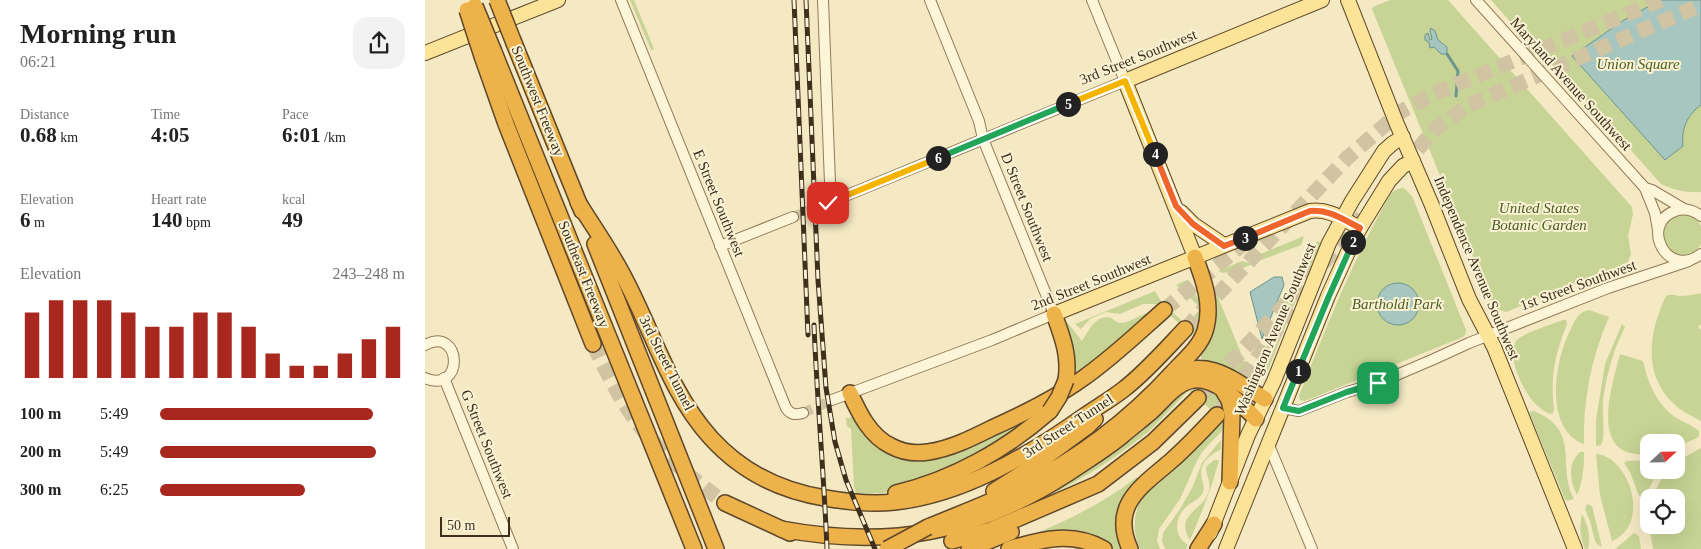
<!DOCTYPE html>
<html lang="en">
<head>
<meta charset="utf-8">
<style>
  body { margin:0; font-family:"Times New Roman",serif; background:#f2f2f2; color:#222; height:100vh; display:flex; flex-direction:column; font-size:19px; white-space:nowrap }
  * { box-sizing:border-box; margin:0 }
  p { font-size:16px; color:#767676 }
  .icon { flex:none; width:28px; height:28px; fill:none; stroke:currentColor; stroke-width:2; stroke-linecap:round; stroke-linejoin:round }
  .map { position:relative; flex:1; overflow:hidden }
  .panel { display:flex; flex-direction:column; background:#fff; width:425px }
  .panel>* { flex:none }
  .needle { width:32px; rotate:68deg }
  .controls { position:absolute; left:1215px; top:434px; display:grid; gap:10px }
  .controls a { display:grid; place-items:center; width:45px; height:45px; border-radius:10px; background:#fff; box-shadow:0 5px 20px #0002; font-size:25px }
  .scale { position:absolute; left:15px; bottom:12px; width:70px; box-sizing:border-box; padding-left:5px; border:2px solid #3f301d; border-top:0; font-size:14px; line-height:18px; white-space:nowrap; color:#3f301d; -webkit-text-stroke:4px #faf2d4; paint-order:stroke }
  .pin { position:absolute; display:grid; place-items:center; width:42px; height:42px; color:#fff; margin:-21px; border-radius:10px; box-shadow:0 2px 8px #0006 }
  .km { position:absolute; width:25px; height:25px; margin:-12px; border-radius:50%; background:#222; color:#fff; font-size:14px; line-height:25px; text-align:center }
  .round { display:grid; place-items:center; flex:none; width:52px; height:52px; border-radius:15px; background:#f2f2f2 }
  .headline { display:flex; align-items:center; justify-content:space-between; height:85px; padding:0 20px }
  h1 { font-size:28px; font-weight:600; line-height:38px }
  .figures { display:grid; grid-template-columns:repeat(3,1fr); gap:8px; height:85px; padding:5px 20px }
  .figures div { display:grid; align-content:center }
  .figures b { font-size:21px; font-weight:600 }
  .figures small { font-size:14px; font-weight:400 }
  .figures p { font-size:14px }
  .chart { height:140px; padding:10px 20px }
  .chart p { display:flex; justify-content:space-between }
  .chart svg { width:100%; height:90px; margin-top:5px; stroke:#a8281f; stroke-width:6 }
  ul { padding:0 20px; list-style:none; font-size:16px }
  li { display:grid; grid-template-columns:80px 60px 1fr; align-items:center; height:38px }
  li i { height:12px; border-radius:6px; background:#a8281f }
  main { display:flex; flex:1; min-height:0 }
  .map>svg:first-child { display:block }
</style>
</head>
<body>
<main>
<section class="panel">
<div class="headline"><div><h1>Morning run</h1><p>06:21</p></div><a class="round"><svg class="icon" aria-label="share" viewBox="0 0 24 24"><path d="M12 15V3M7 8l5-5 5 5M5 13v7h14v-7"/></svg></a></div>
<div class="figures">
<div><p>Distance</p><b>0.68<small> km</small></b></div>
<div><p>Time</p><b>4:05</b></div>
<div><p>Pace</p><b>6:01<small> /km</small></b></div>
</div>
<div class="figures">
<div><p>Elevation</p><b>6<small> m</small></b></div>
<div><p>Heart rate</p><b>140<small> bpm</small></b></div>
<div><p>kcal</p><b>49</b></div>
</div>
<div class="chart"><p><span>Elevation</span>243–248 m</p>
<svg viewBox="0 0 160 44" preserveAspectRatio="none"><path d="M5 44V12M15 44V6M25 44V6M35 44V6M45 44V12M55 44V19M65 44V19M75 44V12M85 44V12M95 44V19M105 44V32M115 44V38M125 44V38M135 44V32M145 44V25M155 44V19"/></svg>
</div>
<ul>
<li><b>100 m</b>5:49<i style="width:87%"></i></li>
<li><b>200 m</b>5:49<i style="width:88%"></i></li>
<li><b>300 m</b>6:25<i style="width:59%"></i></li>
</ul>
</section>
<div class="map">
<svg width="1276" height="549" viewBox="0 0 1276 549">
  <rect width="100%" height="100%" fill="#f4e9c3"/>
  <!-- green -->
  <g fill="#c7d495">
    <polygon points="205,0 209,0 229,49 226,50"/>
    <polygon points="965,0 1023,0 1207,207 1208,214 1203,236 1206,254 1203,262 1195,266 1081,312 1069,308 947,9 948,7"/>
    <path d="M1066,0H1276V192C1261,193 1249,190 1236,184L1123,57L1104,43Z"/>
    <path d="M977,188L980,189L987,196L1041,330L1040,335L1038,337L880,401L875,400L874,396C901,328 928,259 965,195L970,190Z"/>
    <circle cx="1258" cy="235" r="20"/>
    <polygon points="879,236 876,245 836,260 828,257"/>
    <polygon points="892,241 896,243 882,274 879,267"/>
    <polygon points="817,261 828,264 803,274 802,272 798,273 793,271"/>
    <polygon points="784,275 829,385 780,363 776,358 776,351"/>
    <polygon points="762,280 778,307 777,309 751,285"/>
    <path d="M730,291L737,303L764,327L767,324L765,321L774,310L779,313L771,338L739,310L648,381L640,326L642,322L657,341C663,332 671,313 686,318C690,320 691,323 697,323C707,322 716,313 727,312L732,304H718L695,314L681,312L665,319L656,329L650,324Z"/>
    <path d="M1276,293V324L1273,327L1276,330V421C1267,416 1257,412 1249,404C1217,374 1224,332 1241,296C1246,294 1248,295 1254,296C1261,296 1269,295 1276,293Z"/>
    <polygon points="861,296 872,297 841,375 837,374 834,366"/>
    <path d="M1164,310L1184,317C1166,358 1158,400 1159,444C1118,429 1130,358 1146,329C1150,320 1153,312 1164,310Z"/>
    <path d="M1138,320H1141L1142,324C1130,354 1125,377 1129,410L1128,413L1125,414C1118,411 1112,406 1107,400C1097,388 1080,353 1092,340C1099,333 1127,324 1138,320Z"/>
    <path d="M1197,324L1200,327C1188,350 1181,376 1178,402C1177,414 1181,436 1176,445L1171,446V420L1180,364Z"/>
    <path d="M1195,354L1218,361C1223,383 1231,403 1250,417C1258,422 1267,425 1274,431V436L1272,438L1251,447V442H1224V454C1163,460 1186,390 1195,354Z"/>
    <path d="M770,387L784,390L796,399L800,411L799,426L796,432L777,452L771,463L755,499L734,529L732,541L735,549H715C706,529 709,512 719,493L794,417L764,390C750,404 737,419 723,432C683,465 638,491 590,511L762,389Z"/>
    <path d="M1109,411C1157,431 1131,465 1149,499L1141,501L1139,497L1104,412Z"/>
    <path d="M608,416L572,444L479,489L457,493L431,494L429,487L426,429L422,426L421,418L429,417C462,474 504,466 555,442C573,433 590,425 608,416Z"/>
    <path d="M796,440V449C784,456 773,463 777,479C778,484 780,489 777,494C774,499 767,502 762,506C749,518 748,535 763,545L761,549H740L737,541L738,533L755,509L767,488L777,463Z"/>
    <polygon points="1276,448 1276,549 1228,549 1224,525 1251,525 1251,498 1228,497 1235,481 1243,470 1251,470 1251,462"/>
    <path d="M1155,452H1159C1159,467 1158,481 1152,495C1145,482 1142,463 1155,452Z"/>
    <path d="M1171,454C1204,456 1227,524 1187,541L1175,495Z"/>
    <path d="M789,460H794C787,488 776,514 765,540C748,513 781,510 784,490C786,482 781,475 781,467Z"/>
    <polygon points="1224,460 1224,470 1234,470 1221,494 1217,497 1214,496 1205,472 1199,463 1202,461"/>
    <path d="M712,477L714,480L701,549H689L682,544L594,540C636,524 676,505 712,477Z"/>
    <polygon points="1162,504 1167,506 1177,547 1172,544 1170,541 1165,521 1160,509"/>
    <path d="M1157,514C1163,524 1166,537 1163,549H1160C1155,537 1154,527 1157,514Z"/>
    <polygon points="1209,533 1214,536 1216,549 1190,549"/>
  </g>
  <!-- water -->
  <g fill="#a6c6bf" stroke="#6b968f">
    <path d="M1235,0H1276V105C1262,115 1256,129 1258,146L1240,160L1147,56L1199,20Z"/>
    <polygon points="1006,28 1010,31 1013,40 1022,47 1022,54 1016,54 1009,47 1005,48 1004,42 1000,40 1000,35 1003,33 1005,40 1007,39 1005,30"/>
    <polygon points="849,277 857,277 859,285 837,339 825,292"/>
    <circle cx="973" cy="304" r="21"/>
  </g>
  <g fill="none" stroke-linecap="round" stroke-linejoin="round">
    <!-- stream -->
    <polyline stroke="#6b968f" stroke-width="3" points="1022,54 1033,71 1031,96"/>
    <!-- minor-tunnel -->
    <g stroke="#d0c4a2" stroke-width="10" stroke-dasharray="10 5" stroke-linecap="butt">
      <polyline points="368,217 403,203"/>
      <polyline points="378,413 407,400"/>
    </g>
    <!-- highway-tunnel -->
    <g stroke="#d0c4a2" stroke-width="15" stroke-dasharray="15 8" stroke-linecap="butt">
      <polyline points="978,167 1009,130 1042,106 1276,5"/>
      <polyline points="739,310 830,234"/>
      <polyline points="760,329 922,158 975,112 1013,92 1236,0"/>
      <path d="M168,344C184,377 200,410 224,437C247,463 273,483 300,503"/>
      <polyline points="773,398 903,258 938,216"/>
      <polyline points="792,415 867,308"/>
    </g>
    <!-- minor casing -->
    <g stroke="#917a57" stroke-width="12">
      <g id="minor">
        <path d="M196,0L361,408C366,415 370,415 378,413"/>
        <polyline points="398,0 405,183 409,201"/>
        <polyline points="1051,0 1220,188 1230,213 1233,230"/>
        <polyline points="1220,188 1227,190 1259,209"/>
        <polyline points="403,203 700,81 667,0"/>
        <path d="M1276,216C1268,210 1259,208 1250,211C1214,224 1242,280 1276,254"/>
        <polyline points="295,246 368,217"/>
        <path d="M0,345C37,325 40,395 0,378"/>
        <polyline points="19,378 88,549"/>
        <polyline points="407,400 567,340 629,314 558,139 554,121 505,0"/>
        <polyline points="858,408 874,411 922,392 953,383 1009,359 1044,343 1183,288 1264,261"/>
        <polyline points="843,443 887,549"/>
      </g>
    </g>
    <!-- major casing -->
    <g stroke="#5e472b" stroke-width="16">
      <g id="major">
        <polyline points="923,0 971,122 1006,203 1044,299 1069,347 1150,549"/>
        <polyline points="0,53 133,0"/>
        <polyline points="756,212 768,224 799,245"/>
        <polyline points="770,257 700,81 897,0"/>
        <path d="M629,314L885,211C904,208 919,220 935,228"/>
        <polyline points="785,533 823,435 849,381 904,243 927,201 959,151 968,143 978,137"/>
        <polyline points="801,549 903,296 923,252 935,228 964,181 978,166 988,161"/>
      </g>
    </g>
    <!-- highway casing -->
    <g stroke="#5e472b" stroke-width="18">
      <g id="highway">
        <polyline points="89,43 157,211"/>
        <polyline points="69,52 269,549"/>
        <polyline points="57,56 81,124 168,344"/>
        <path d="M153,202C169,228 187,253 200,279C228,332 245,393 286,438C316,471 356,491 400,498C423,502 446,505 469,502C536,495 601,457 655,419C669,409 685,400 699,389C721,372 741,349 760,329"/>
        <polyline points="170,244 291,549"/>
        <path d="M629,314C637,336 645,356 641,380"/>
        <path d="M746,375C785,357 808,380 840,399"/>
        <polyline points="799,392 804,400 807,414 805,482"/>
        <path d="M425,393C434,413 445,436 466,446C477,452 490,454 503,452C525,449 547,438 567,428C598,414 629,399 657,379C686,359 713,333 739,310"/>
        <polyline points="569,491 607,467 663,426 670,419"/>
        <path d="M471,493C527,480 582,449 625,411"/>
        <polyline points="300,503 365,533"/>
        <path d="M503,527C534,514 565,503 594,488C651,460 705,419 748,372C759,360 775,347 780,331C788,305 779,281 770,257"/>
        <path d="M356,529C465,549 549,534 642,474C661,461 680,450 698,435C707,427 717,420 727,411C739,400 751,383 768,380C792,377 815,403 831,419"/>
        <polyline points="527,541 566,530 673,484 728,442 773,398"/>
        <polyline points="544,549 586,532"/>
        <path d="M584,549C617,539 648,531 679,549"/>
        <path d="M705,549C685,505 717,486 746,461C762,447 777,431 792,415"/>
        <polyline points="773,549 789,524"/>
      </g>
    </g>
    <!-- minor -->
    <use href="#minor" stroke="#fdf5d8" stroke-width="10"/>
    <!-- major -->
    <use href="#major" stroke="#fbe497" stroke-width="14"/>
    <!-- highway -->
    <use href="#highway" stroke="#edb24a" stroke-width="15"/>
    <!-- rail casing -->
    <g stroke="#3f301d" stroke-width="5">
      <g id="rail">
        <polyline points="369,0 383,335"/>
        <polyline points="381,0 393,280 401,388 410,442 421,480 450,549"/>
        <path d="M389,325C392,400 399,474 402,549"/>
      </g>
    </g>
    <!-- rail -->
    <use href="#rail" stroke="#faf2d4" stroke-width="3" stroke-dasharray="9" stroke-linecap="butt"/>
    <!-- highway-bridge casing -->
    <g stroke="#5e472b" stroke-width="18" stroke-linecap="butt">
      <g id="highway-bridge">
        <polyline points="72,0 89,43"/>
        <polyline points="50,6 69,52"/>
        <polyline points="42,10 57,56"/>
        <polyline points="625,411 634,397 641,380"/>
        <polyline points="462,549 503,527"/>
      </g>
    </g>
    <!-- highway-bridge -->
    <use href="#highway-bridge" stroke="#edb24a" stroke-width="15"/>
  </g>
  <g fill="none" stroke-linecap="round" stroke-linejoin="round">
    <!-- split-1 casing -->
    <g stroke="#fff" stroke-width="10">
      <polyline id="split-1" points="873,371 858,408 874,411 922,392 953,383"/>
    </g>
    <!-- split-2 casing -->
    <g stroke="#fff" stroke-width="10">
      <polyline id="split-2" points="873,371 904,296 928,242"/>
    </g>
    <!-- split-3 casing -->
    <g stroke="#fff" stroke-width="10">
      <path id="split-3" d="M820,238L885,211C904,209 919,220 935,228L928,242"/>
    </g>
    <!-- split-4 casing -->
    <g stroke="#fff" stroke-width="10">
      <polyline id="split-4" points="730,154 751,206 768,224 799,246 820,238"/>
    </g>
    <!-- split-5 casing -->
    <g stroke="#fff" stroke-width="10">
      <polyline id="split-5" points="643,104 700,81 730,154"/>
    </g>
    <!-- split-6 casing -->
    <g stroke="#fff" stroke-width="10">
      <polyline id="split-6" points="513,158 643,104"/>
    </g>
    <!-- split-7 casing -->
    <g stroke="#fff" stroke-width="10">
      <polyline id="split-7" points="403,203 513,158"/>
    </g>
    <!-- split-1 -->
    <use href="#split-1" stroke="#22a559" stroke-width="6"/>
    <!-- split-2 -->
    <use href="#split-2" stroke="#22a559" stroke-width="6"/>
    <!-- split-3 -->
    <use href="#split-3" stroke="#f0652b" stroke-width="6"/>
    <!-- split-4 -->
    <use href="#split-4" stroke="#f0652b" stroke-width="6"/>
    <!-- split-5 -->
    <use href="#split-5" stroke="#f5b400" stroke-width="6"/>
    <!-- split-6 -->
    <use href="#split-6" stroke="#22a559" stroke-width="6"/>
    <!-- split-7 -->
    <use href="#split-7" stroke="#f5b400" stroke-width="6"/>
  </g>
  <g text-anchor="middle" stroke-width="4" stroke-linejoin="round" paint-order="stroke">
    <!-- street labels -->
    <g font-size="15" fill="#3f301d" stroke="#faf2d4">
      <text transform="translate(713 57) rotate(-22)" y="5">3rd Street Southwest</text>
      <text transform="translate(1146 84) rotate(48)" y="5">Maryland Avenue Southwest</text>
      <text transform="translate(113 101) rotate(68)" y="5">Southwest Freeway</text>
      <text transform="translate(294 203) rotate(68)" y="5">E Street Southwest</text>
      <text transform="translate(602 207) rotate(68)" y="5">D Street Southwest</text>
      <text transform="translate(1052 268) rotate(67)" y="5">Independence Avenue Southwest</text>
      <text transform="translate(159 274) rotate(68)" y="5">Southeast Freeway</text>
      <text transform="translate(666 282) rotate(-22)" y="5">2nd Street Southwest</text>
      <text transform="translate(1153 285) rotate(-20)" y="5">1st Street Southwest</text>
      <text transform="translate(850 329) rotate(-67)" y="5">Washington Avenue Southwest</text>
      <text transform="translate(242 363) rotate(63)" y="5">3rd Street Tunnel</text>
      <text transform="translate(643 426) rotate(-33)" y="5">3rd Street Tunnel</text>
      <text transform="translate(62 444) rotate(68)" y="5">G Street Southwest</text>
    </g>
    <!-- park labels -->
    <g font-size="15" font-style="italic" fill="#4a5e21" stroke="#faf2d4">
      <text x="1213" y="69">Union Square</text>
      <text x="1114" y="213">United States<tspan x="1114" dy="17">Botanic Garden</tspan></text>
      <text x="972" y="309">Bartholdi Park</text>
    </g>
  </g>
</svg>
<div class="controls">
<a><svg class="needle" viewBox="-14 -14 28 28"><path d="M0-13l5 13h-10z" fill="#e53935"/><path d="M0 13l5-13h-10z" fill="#767676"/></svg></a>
<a><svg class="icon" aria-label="locate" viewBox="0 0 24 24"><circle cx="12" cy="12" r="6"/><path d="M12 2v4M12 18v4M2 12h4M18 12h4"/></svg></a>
</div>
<div class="scale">50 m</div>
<div class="pin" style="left:953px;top:383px;background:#1e9e55"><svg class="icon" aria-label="arrive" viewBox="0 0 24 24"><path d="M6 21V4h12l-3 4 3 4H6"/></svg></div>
<div class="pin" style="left:403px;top:203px;background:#d93025"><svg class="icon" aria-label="check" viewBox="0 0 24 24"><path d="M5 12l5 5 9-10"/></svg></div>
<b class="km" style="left:873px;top:371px">1</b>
<b class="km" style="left:928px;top:242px">2</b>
<b class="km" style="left:820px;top:238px">3</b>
<b class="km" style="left:730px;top:154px">4</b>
<b class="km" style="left:643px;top:104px">5</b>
<b class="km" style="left:513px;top:158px">6</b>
</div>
</main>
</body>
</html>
